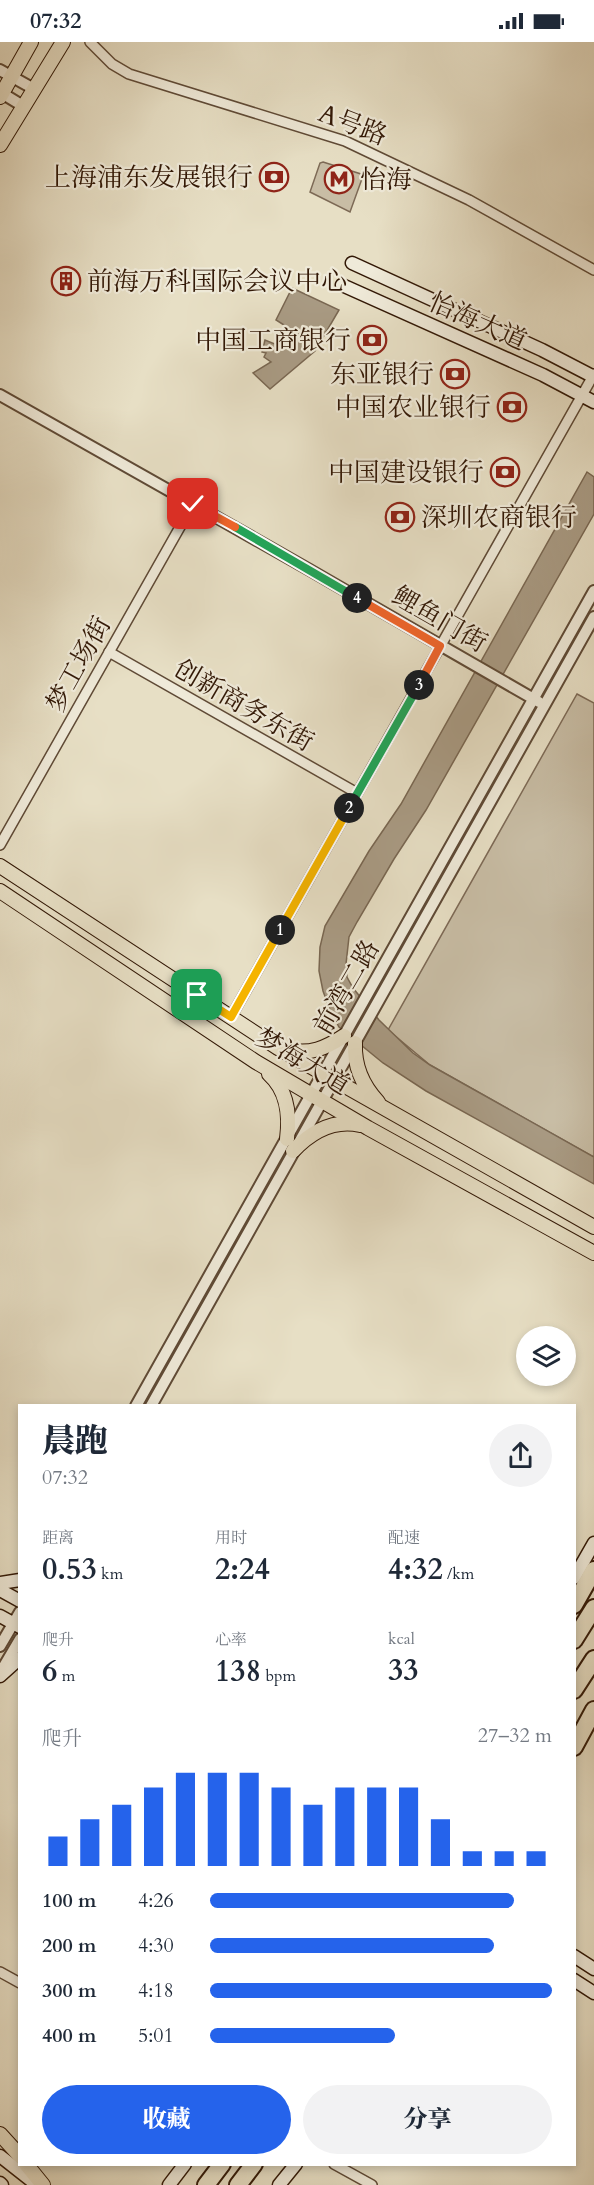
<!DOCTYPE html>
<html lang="zh">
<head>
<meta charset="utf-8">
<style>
  body { margin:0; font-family:Cardo,"Noto Serif SC",serif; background:#f2f2f3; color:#1f2937; height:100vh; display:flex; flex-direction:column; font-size:22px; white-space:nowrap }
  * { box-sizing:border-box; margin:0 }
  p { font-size:20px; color:#747a83 }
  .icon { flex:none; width:33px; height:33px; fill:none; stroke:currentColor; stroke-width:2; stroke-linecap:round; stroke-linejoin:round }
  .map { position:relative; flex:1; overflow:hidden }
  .panel { position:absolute; left:18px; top:1362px; width:558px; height:762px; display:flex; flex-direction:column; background:#fff; border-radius:0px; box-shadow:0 3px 9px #0003 }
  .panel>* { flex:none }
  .tools { position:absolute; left:516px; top:1284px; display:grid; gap:12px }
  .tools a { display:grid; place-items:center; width:60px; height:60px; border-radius:50%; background:#fff; box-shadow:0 3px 9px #0003; font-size:30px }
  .pin { position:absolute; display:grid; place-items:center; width:51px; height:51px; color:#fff; margin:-26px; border-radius:12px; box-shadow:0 3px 9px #0006 }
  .km { position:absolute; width:30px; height:30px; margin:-15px; border-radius:50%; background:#222; color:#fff; font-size:16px; line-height:30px; text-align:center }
  .round { display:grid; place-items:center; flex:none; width:63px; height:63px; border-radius:32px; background:#f2f2f3 }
  .summary { display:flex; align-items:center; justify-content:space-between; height:102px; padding:0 24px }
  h1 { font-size:33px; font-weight:800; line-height:45px }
  .metrics { display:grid; grid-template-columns:repeat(3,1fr); gap:9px; height:102px; padding:6px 24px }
  .metrics div { display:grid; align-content:center }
  .metrics b { font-size:30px; font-weight:800 }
  .metrics small { font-size:16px; font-weight:400 }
  .metrics p { font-size:16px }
  .chart { height:168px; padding:12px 24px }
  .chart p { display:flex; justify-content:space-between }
  .chart svg { width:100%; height:108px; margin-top:6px; stroke:#2563eb; stroke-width:6 }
  .action { display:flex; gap:12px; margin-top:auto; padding:12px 24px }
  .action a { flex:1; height:69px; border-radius:36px; background:#2563eb; color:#fff; font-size:24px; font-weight:800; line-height:69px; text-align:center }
  .action a+a { background:#f2f2f3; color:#1f2937 }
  ul { padding:0 24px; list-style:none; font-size:20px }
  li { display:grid; grid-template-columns:96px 72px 1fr; align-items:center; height:45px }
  li i { height:15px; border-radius:8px; background:#2563eb }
  .status { display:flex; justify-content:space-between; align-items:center; height:42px; padding:0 30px; background:#fff; direction:ltr }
  .status svg { height:16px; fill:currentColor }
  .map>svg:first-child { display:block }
</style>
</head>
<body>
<div class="status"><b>07:32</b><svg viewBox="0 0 49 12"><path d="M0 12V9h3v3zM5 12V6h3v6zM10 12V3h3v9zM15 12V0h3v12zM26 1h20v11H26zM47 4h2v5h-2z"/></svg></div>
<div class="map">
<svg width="594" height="2143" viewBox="0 0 594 2143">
  <rect width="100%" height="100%" fill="#e7dfc5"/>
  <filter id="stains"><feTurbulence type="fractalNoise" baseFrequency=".00333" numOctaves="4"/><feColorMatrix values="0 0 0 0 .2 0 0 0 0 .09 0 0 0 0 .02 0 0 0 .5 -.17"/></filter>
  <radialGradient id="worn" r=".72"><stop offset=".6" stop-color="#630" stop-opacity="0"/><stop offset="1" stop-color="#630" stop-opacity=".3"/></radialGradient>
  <!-- green -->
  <g fill="#c8bda5" stroke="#7d6a56" stroke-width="1.5">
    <polygon points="323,120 361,132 363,134 350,170 310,150 320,121"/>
    <polygon points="577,652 594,661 594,1115 430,1023 388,988"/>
  </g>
  <!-- water -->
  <g fill="#a99b84" stroke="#796752" stroke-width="1.5">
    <polygon points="292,246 339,268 315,309 270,347 253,331 271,320 264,315 266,311 262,310 265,298 282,305 284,283 276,278"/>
    <polygon points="587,430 594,435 594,472 426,768 394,817 357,880 349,895 346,922 347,935 353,946 379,978 413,1011 430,1023 594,1115 594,1142 426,1049 383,1021 339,985 330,968 323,949 319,929 320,905 325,884 369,809 401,762"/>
  </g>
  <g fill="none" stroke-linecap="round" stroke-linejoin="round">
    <!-- minor casing -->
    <g stroke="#5f4a36" stroke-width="12">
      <g id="minor">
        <polyline points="90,0 112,22 129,32 345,99 469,158 594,228"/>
        <polyline points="109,610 357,751"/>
        <polyline points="0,803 193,462"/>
        <polyline points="231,975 594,332"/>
        <polyline points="0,1930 20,1941"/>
        <polyline points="334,2122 372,2143"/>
      </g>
    </g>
    <!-- tertiary casing -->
    <g stroke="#5f4a36" stroke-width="14">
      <g id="tertiary">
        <polyline points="0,28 34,47"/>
        <polyline points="0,50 23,64"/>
        <polyline points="0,353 308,527 539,660"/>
        <polyline points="136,1364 594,549"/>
        <polyline points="151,1364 594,575"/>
        <polyline points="0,1604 20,1570"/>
        <polyline points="0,1631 20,1597"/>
      </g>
    </g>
    <!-- secondary casing -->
    <g stroke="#321806" stroke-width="15">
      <g id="secondary">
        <polyline points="352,221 542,308 594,335"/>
        <polyline points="342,243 543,333 594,360"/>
        <polyline points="574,1536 594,1501"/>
        <polyline points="0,1541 20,1538"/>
        <polyline points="0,1548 20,1559"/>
        <polyline points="0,1574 20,1585"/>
        <polyline points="0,1634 20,1616"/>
        <polyline points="574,1914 594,1927"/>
        <polyline points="574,1938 594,1951"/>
        <polyline points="0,2114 37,2143"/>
        <polyline points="0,2141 2,2143"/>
        <polyline points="169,2143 185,2122"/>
        <polyline points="279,2143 296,2122"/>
      </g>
    </g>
    <!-- primary casing -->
    <g stroke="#321806" stroke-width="16">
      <g id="primary">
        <polyline points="0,55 31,0"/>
        <polyline points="0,103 63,0"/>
        <polyline points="0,824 278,1006 594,1185"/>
        <polyline points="0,849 256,1020 368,1086 594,1211"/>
        <path d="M355,1001C354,1024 362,1043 378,1060"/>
        <path d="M288,1008C310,1013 326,1006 344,994"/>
        <path d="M269,1032C288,1049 290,1073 287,1097"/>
        <path d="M293,1109C311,1090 333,1077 360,1083"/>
        <polyline points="0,2092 20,2114"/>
        <polyline points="26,2122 43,2143"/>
      </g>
    </g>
    <!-- motorway casing -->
    <g stroke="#321806" stroke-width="20">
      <g id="motorway">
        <polyline points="574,1563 594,1528"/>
        <polyline points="574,1598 594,1566"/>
        <polyline points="574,1648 594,1617"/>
        <polyline points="574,1705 594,1668"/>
        <polyline points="206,2143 222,2122"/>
        <polyline points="238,2143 254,2122"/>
      </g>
    </g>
    <!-- minor -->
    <use href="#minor" stroke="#efead9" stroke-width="9"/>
    <!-- tertiary -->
    <use href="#tertiary" stroke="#efead9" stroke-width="10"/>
    <!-- secondary -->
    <use href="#secondary" stroke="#efead9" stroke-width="12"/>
    <!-- primary -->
    <use href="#primary" stroke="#e7dfc5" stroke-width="14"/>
    <!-- motorway -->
    <use href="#motorway" stroke="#e7dfc5" stroke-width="16"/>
  </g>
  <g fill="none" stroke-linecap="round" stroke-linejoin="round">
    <!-- split-1 casing -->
    <g stroke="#fff" stroke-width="12">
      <polyline id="split-1" points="197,953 231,975 280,888"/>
    </g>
    <!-- split-2 casing -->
    <g stroke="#fff" stroke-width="12">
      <polyline id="split-2" points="280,888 349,766"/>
    </g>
    <!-- split-3 casing -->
    <g stroke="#fff" stroke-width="12">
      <polyline id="split-3" points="349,766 419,643"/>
    </g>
    <!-- split-4 casing -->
    <g stroke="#fff" stroke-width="12">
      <polyline id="split-4" points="357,556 440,604 419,643"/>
    </g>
    <!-- split-5 casing -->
    <g stroke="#fff" stroke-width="12">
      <polyline id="split-5" points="235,485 357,556"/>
    </g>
    <!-- split-6 casing -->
    <g stroke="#fff" stroke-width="12">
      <polyline id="split-6" points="193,462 235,485"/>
    </g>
    <!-- split-1 -->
    <use href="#split-1" stroke="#f5b400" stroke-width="8"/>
    <!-- split-2 -->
    <use href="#split-2" stroke="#f5b400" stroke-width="8"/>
    <!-- split-3 -->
    <use href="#split-3" stroke="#22a559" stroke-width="8"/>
    <!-- split-4 -->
    <use href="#split-4" stroke="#f0652b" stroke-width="8"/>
    <!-- split-5 -->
    <use href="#split-5" stroke="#22a559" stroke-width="8"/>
    <!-- split-6 -->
    <use href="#split-6" stroke="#f0652b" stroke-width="8"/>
  </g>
  <!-- icons -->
  <defs>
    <g id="bank-ring" transform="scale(1.5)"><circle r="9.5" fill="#efead9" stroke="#8f2418" stroke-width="1.5"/><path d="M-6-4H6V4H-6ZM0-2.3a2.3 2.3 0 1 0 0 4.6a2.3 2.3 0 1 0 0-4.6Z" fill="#8f2418"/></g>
    <g id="metro-ring" transform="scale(1.5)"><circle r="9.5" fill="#efead9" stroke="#8f2418" stroke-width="1.5"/><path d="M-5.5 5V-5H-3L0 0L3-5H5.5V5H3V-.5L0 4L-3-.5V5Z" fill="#8f2418"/></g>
    <g id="building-ring" transform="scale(1.5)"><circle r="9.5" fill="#efead9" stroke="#8f2418" stroke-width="1.5"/><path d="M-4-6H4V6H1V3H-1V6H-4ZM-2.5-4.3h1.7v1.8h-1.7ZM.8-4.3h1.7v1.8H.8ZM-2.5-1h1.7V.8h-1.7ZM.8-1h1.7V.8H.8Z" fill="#8f2418"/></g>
  </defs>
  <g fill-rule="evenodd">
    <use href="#bank-ring" x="274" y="135"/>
    <use href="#metro-ring" x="339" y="137"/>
    <use href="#building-ring" x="66" y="239"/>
    <use href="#bank-ring" x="372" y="298"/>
    <use href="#bank-ring" x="455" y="332"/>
    <use href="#bank-ring" x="512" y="365"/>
    <use href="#bank-ring" x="505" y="430"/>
    <use href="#bank-ring" x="400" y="475"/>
  </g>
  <g text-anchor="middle" stroke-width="4.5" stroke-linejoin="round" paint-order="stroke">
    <!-- street labels -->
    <g font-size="26" fill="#321806" stroke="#efead9">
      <text transform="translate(353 82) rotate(21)" y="9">A号路</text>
      <text transform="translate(478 279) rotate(24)" y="9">怡海大道</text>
      <text transform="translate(440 577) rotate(30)" y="9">鲤鱼门街</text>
      <text transform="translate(78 622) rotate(-61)" y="9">梦工场街</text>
      <text transform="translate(244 663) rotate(30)" y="9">创新商务东街</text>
      <text transform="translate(346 945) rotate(-60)" y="9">前湾二路</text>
      <text transform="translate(303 1019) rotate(31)" y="9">梦海大道</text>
    </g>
    <!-- poi labels -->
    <g font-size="26" fill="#321806" stroke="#efead9" text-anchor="end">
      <text x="253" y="144">上海浦东发展银行</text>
      <text x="360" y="146" text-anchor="start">怡海</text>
      <text x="87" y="248" text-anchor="start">前海万科国际会议中心</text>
      <text x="351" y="307">中国工商银行</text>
      <text x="434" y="341">东亚银行</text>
      <text x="491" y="374">中国农业银行</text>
      <text x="484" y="439">中国建设银行</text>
      <text x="421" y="484" text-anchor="start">深圳农商银行</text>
    </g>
  </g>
  <rect width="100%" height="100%" filter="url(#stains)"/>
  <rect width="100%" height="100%" fill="url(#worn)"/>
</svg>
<div class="tools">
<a><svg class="icon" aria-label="layers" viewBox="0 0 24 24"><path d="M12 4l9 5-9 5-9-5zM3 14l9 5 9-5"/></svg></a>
</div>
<div class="pin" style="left:197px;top:953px;background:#1e9e55"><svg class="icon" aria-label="arrive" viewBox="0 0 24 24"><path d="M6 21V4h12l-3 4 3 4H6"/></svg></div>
<div class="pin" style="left:193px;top:462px;background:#d93025"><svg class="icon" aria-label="check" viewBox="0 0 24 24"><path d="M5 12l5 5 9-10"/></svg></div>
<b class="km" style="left:280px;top:888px">1</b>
<b class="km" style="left:349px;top:766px">2</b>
<b class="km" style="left:419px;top:643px">3</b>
<b class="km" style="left:357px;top:556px">4</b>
<section class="panel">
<div class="summary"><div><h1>晨跑</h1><p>07:32</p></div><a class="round"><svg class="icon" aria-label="share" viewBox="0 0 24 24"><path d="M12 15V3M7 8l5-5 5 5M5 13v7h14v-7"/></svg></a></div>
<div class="metrics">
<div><p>距离</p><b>0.53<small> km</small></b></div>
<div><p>用时</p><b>2:24</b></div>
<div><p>配速</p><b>4:32<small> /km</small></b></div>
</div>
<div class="metrics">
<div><p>爬升</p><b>6<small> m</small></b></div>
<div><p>心率</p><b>138<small> bpm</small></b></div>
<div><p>kcal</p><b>33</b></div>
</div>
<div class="chart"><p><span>爬升</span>27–32 m</p>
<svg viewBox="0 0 160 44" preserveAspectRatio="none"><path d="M5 44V32M15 44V25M25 44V19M35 44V12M45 44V6M55 44V6M65 44V6M75 44V12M85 44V19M95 44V12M105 44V12M115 44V12M125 44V25M135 44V38M145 44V38M155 44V38"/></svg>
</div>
<ul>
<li><b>100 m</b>4:26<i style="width:89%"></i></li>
<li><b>200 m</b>4:30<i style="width:83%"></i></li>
<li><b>300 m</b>4:18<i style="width:100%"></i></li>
<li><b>400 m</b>5:01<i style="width:54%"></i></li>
</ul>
<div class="action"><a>收藏</a><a>分享</a></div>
</section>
</div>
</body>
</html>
